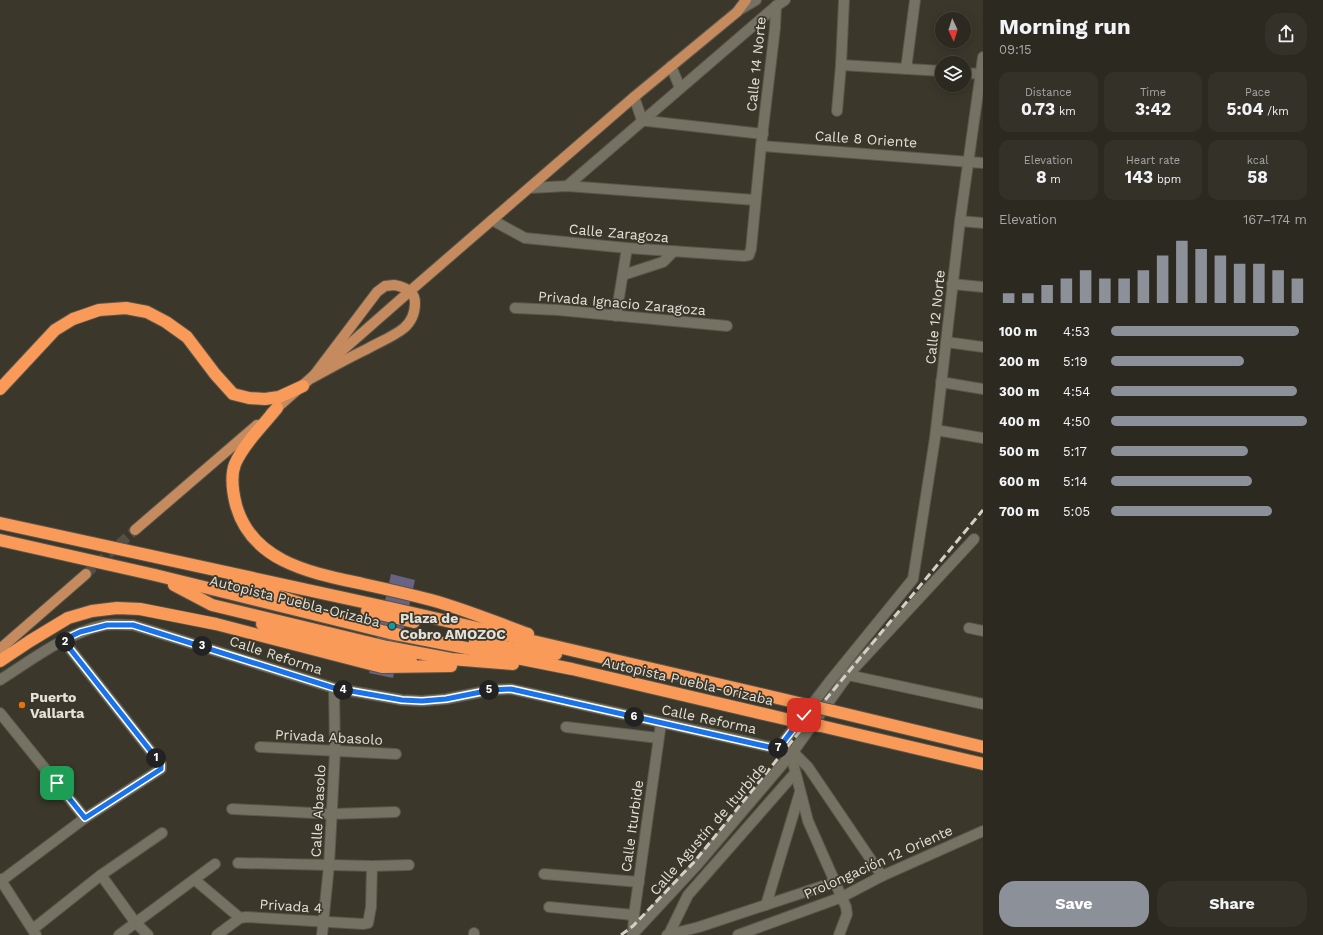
<!DOCTYPE html>
<html lang="en">
<head>
<meta charset="utf-8">
<style>
  body { margin:0; font-family:"Work Sans",sans-serif; background:#343129; color:#f1f3f6; height:100vh; display:flex; flex-direction:column; font-size:15px; white-space:nowrap }
  * { box-sizing:border-box; margin:0 }
  p { font-size:13px; color:#a6a6a5 }
  .icon { flex:none; width:22px; height:22px; fill:none; stroke:currentColor; stroke-width:2; stroke-linecap:round; stroke-linejoin:round }
  .map { position:relative; flex:1; overflow:hidden }
  .details { display:flex; flex-direction:column; background:#2c2920; width:340px }
  .details>* { flex:none }
  .needle { width:26px; rotate:176deg }
  .buttons { position:absolute; left:935px; top:12px; display:grid; gap:8px }
  .buttons a { display:grid; place-items:center; width:36px; height:36px; border-radius:50%; background:#2c2920; box-shadow:0 2px 10px #0003,0 0 0 1px #48453e; font-size:20px }
  .pin { position:absolute; display:grid; place-items:center; width:34px; height:34px; color:#fff; margin:-17px; border-radius:8px; box-shadow:0 2px 6px #0006 }
  .km { position:absolute; width:20px; height:20px; margin:-10px; border-radius:50%; background:#222; color:#fff; font-size:11px; line-height:20px; text-align:center }
  .round { display:grid; place-items:center; flex:none; width:42px; height:42px; border-radius:16px; background:#343129 }
  .summary { display:flex; align-items:center; justify-content:space-between; height:68px; padding:0 16px }
  h1 { font-size:22px; font-weight:700; line-height:30px }
  .figures { display:grid; grid-template-columns:repeat(3,1fr); gap:6px; height:68px; padding:4px 16px }
  .figures div { display:grid; align-content:center; border-radius:10px; background:#343129; text-align:center }
  .figures b { font-size:17px; font-weight:700 }
  .figures small { font-size:11px; font-weight:400 }
  .figures p { font-size:11px }
  .chart { height:112px; padding:8px 16px }
  .chart p { display:flex; justify-content:space-between }
  .chart svg { width:100%; height:72px; margin-top:4px; stroke:#8c9099; stroke-width:6 }
  .cta { display:flex; gap:8px; margin-top:auto; padding:8px 16px }
  .cta a { flex:1; height:46px; border-radius:16px; background:#8c9099; color:#fff; font-size:16px; font-weight:700; line-height:46px; text-align:center }
  .cta a+a { background:#343129; color:#f1f3f6 }
  ul { padding:0 16px; list-style:none; font-size:13px }
  li { display:grid; grid-template-columns:64px 48px 1fr; align-items:center; height:30px }
  li i { height:10px; border-radius:5px; background:#8c9099 }
  main { display:flex; flex:1; min-height:0 }
  .map>svg:first-child { display:block }
</style>
</head>
<body>
<main>
<div class="map">
<svg width="983" height="935" viewBox="0 0 983 935">
  <rect width="100%" height="100%" fill="#3b372b"/>
  <!-- building -->
  <polygon fill="#676383" points="391,574 415,580 393,678 369,673"/>
  <g fill="none" stroke-linecap="round" stroke-linejoin="round">
    <!-- primary-tunnel -->
    <polyline stroke="#545045" stroke-width="10" stroke-dasharray="10 5" stroke-linecap="butt" points="86,574 135,530"/>
    <!-- minor casing -->
    <g stroke="#58554a" stroke-width="12">
      <g id="minor">
        <polyline points="739,10 756,0"/>
        <polyline points="841,65 942,71"/>
        <polyline points="671,66 680,88"/>
        <polyline points="906,69 915,0"/>
        <polyline points="964,73 983,74"/>
        <polyline points="634,97 642,120 647,121 763,134"/>
        <polyline points="837,111 841,65 844,0"/>
        <polyline points="761,146 983,163"/>
        <polyline points="567,186 776,6 785,0"/>
        <polyline points="530,188 567,186 755,200"/>
        <polyline points="492,220 525,238 627,248 744,256 749,255 751,249 761,146 775,28 776,6"/>
        <polyline points="960,221 983,223"/>
        <polyline points="623,275 663,262 674,251"/>
        <polyline points="952,284 983,287"/>
        <polyline points="515,308 558,310 727,326"/>
        <polyline points="616,316 627,248"/>
        <polyline points="946,342 983,347"/>
        <polyline points="941,382 983,389"/>
        <polyline points="936,430 983,438"/>
        <polyline points="969,628 983,631"/>
        <polyline points="848,675 983,704"/>
        <path d="M0,680C33,659 66,633 105,625C114,624 124,625 133,625L334,688L402,700L422,701L446,699L491,690L511,689L793,752L808,767L882,876"/>
        <polyline points="0,713 85,818"/>
        <polyline points="566,727 658,738"/>
        <polyline points="260,747 396,754"/>
        <polyline points="778,749 830,681 913,579 935,438 960,221 983,57"/>
        <polyline points="791,755 808,821 846,907 847,914 839,935"/>
        <polyline points="232,809 332,814 395,812"/>
        <polyline points="238,863 372,866 409,865"/>
        <polyline points="544,874 639,882"/>
        <polyline points="101,875 135,922 148,935"/>
        <polyline points="0,879 36,935"/>
        <polyline points="195,880 240,918"/>
        <polyline points="1,881 85,818 161,769 161,764 63,640"/>
        <polyline points="766,905 800,792"/>
        <polyline points="549,907 634,915"/>
        <polyline points="33,929 101,875 162,833"/>
        <polyline points="633,934 634,915 661,723"/>
        <polyline points="669,934 688,895 795,773"/>
        <polyline points="119,935 215,864"/>
        <polyline points="217,935 240,918 246,917 363,924 368,923 371,907 372,866"/>
        <polyline points="322,935 329,865 335,751 334,688"/>
        <polyline points="474,935 474,933"/>
        <polyline points="632,935 697,865 793,752 848,675 974,539"/>
        <polyline points="667,935 699,927 835,882"/>
        <polyline points="738,935 842,897 882,876 983,831"/>
      </g>
    </g>
    <!-- primary casing -->
    <g stroke="#58554a" stroke-width="12">
      <g id="primary">
        <path d="M394,285C405,287 415,291 415,303C415,313 412,321 404,328C393,337 379,342 367,349C348,358 330,368 312,378L377,292L385,286Z"/>
        <polyline points="271,413 410,291 634,97 737,12 746,0"/>
        <polyline points="135,530 257,425"/>
        <polyline points="0,649 86,574"/>
      </g>
    </g>
    <!-- motorway casing -->
    <g stroke="#58554a" stroke-width="14">
      <g id="motorway">
        <polyline points="0,389 55,330 73,319 99,310 126,308 147,312 166,322 187,337 215,374 233,394 249,398 265,399 279,397 303,386"/>
        <path d="M277,408C264,424 243,445 235,464C230,477 233,493 236,505C252,563 313,573 363,584C386,589 408,594 431,600C464,609 495,622 528,634"/>
        <polyline points="0,523 395,609 803,704"/>
        <polyline points="0,540 155,575 390,633 572,669 794,721"/>
        <polyline points="234,581 305,605"/>
        <polyline points="174,585 212,605 387,647 451,659 513,664"/>
        <polyline points="367,611 414,622"/>
        <polyline points="262,624 281,631 385,657 411,660"/>
        <polyline points="475,642 529,651 556,654"/>
        <polyline points="0,661 30,641 68,618 92,611 117,608 140,609 216,624 382,667 451,666"/>
        <polyline points="833,711 983,747"/>
        <polyline points="821,726 983,764"/>
      </g>
    </g>
    <!-- minor -->
    <use href="#minor" stroke="#757163" stroke-width="10"/>
    <!-- primary -->
    <use href="#primary" stroke="#c58a5d" stroke-width="10"/>
    <!-- motorway -->
    <use href="#motorway" stroke="#fa9a59" stroke-width="12"/>
    <!-- rail -->
    <polyline stroke="#d2d0c7" stroke-width="3" stroke-dasharray="8 4" stroke-linecap="butt" points="621,935 633,926 695,861 826,699 983,510"/>
    <!-- motorway-bridge casing -->
    <g stroke="#58554a" stroke-width="14" stroke-linecap="butt">
      <g id="motorway-bridge">
        <polyline points="803,704 833,711"/>
        <polyline points="794,721 821,726"/>
      </g>
    </g>
    <!-- motorway-bridge -->
    <use href="#motorway-bridge" stroke="#fa9a59" stroke-width="12"/>
  </g>
  <g fill="none" stroke-linecap="round" stroke-linejoin="round">
    <!-- route casing -->
    <g stroke="#fff" stroke-width="8">
      <polyline id="route" points="57,783 85,818 161,769 161,764 63,640 80,632 107,625 133,625 334,688 402,700 422,701 446,699 491,690 511,689 778,749 804,715"/>
    </g>
    <!-- route -->
    <use href="#route" stroke="#1a73e8" stroke-width="5"/>
  </g>
  <!-- markers -->
  <circle fill="#0f9aa8" stroke="#3b372b" stroke-width="1.5" cx="392" cy="626" r="4"/>
  <circle fill="#e8710a" stroke="#3b372b" stroke-width="1.5" cx="22" cy="705" r="4"/>
  <g text-anchor="middle" stroke-width="3.5" stroke-linejoin="round" paint-order="stroke">
    <!-- street labels -->
    <g font-size="14" fill="#e3e1d9" stroke="#3b372b">
      <text transform="translate(756 64) rotate(-84)" y="5">Calle 14 Norte</text>
      <text transform="translate(866 139) rotate(4)" y="5">Calle 8 Oriente</text>
      <text transform="translate(619 233) rotate(5)" y="5">Calle Zaragoza</text>
      <text transform="translate(622 303) rotate(5)" y="5">Privada Ignacio Zaragoza</text>
      <text transform="translate(935 317) rotate(-84)" y="5">Calle 12 Norte</text>
      <text transform="translate(295 601) rotate(14)" y="5">Autopista Puebla-Orizaba</text>
      <text transform="translate(276 655) rotate(18)" y="5">Calle Reforma</text>
      <text transform="translate(688 681) rotate(13)" y="5">Autopista Puebla-Orizaba</text>
      <text transform="translate(709 719) rotate(12)" y="5">Calle Reforma</text>
      <text transform="translate(329 737) rotate(3)" y="5">Privada Abasolo</text>
      <text transform="translate(318 811) rotate(-87)" y="5">Calle Abasolo</text>
      <text transform="translate(632 826) rotate(-82)" y="5">Calle Iturbide</text>
      <text transform="translate(708 829) rotate(-49)" y="5">Calle Agustín de Iturbide</text>
      <text transform="translate(878 862) rotate(-24)" y="5">Prolongación 12 Oriente</text>
      <text transform="translate(291 906) rotate(4)" y="5">Privada 4</text>
    </g>
    <!-- poi labels -->
    <g font-size="14" font-weight="bold" fill="#e3e1d9" stroke="#3b372b" text-anchor="start">
      <text x="400" y="623">Plaza de<tspan x="400" dy="16">Cobro AMOZOC</tspan></text>
      <text x="30" y="702">Puerto<tspan x="30" dy="16">Vallarta</tspan></text>
    </g>
  </g>
</svg>
<div class="buttons">
<a><svg class="needle" viewBox="-14 -14 28 28"><path d="M0-13l5 13h-10z" fill="#e53935"/><path d="M0 13l5-13h-10z" fill="#a6a6a5"/></svg></a>
<a><svg class="icon" aria-label="layers" viewBox="0 0 24 24"><path d="M12 4l9 5-9 5-9-5zM3 14l9 5 9-5"/></svg></a>
</div>
<div class="pin" style="left:57px;top:783px;background:#1e9e55"><svg class="icon" aria-label="arrive" viewBox="0 0 24 24"><path d="M6 21V4h12l-3 4 3 4H6"/></svg></div>
<div class="pin" style="left:804px;top:715px;background:#d93025"><svg class="icon" aria-label="check" viewBox="0 0 24 24"><path d="M5 12l5 5 9-10"/></svg></div>
<b class="km" style="left:156px;top:758px">1</b>
<b class="km" style="left:65px;top:642px">2</b>
<b class="km" style="left:202px;top:646px">3</b>
<b class="km" style="left:343px;top:690px">4</b>
<b class="km" style="left:489px;top:690px">5</b>
<b class="km" style="left:634px;top:717px">6</b>
<b class="km" style="left:778px;top:748px">7</b>
</div>
<section class="details">
<div class="summary"><div><h1>Morning run</h1><p>09:15</p></div><a class="round"><svg class="icon" aria-label="share" viewBox="0 0 24 24"><path d="M12 15V3M7 8l5-5 5 5M5 13v7h14v-7"/></svg></a></div>
<div class="figures">
<div><p>Distance</p><b>0.73<small> km</small></b></div>
<div><p>Time</p><b>3:42</b></div>
<div><p>Pace</p><b>5:04<small> /km</small></b></div>
</div>
<div class="figures">
<div><p>Elevation</p><b>8<small> m</small></b></div>
<div><p>Heart rate</p><b>143<small> bpm</small></b></div>
<div><p>kcal</p><b>58</b></div>
</div>
<div class="chart"><p><span>Elevation</span>167–174 m</p>
<svg viewBox="0 0 160 44" preserveAspectRatio="none"><path d="M5 44V38M15 44V38M25 44V33M35 44V29M45 44V24M55 44V29M65 44V29M75 44V24M85 44V15M95 44V6M105 44V11M115 44V15M125 44V20M135 44V20M145 44V24M155 44V29"/></svg>
</div>
<ul>
<li><b>100 m</b>4:53<i style="width:96%"></i></li>
<li><b>200 m</b>5:19<i style="width:68%"></i></li>
<li><b>300 m</b>4:54<i style="width:95%"></i></li>
<li><b>400 m</b>4:50<i style="width:100%"></i></li>
<li><b>500 m</b>5:17<i style="width:70%"></i></li>
<li><b>600 m</b>5:14<i style="width:72%"></i></li>
<li><b>700 m</b>5:05<i style="width:82%"></i></li>
</ul>
<div class="cta"><a>Save</a><a>Share</a></div>
</section>
</main>
</body>
</html>
